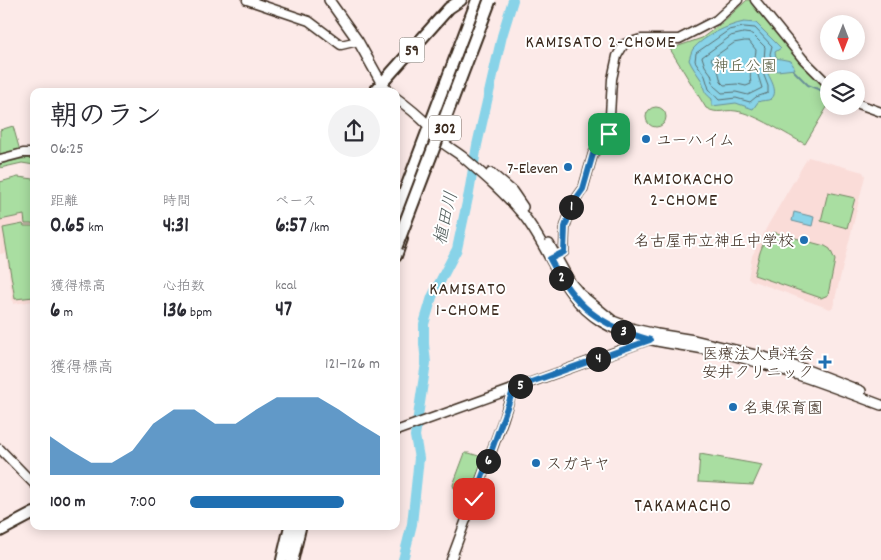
<!DOCTYPE html>
<html lang="ja">
<head>
<meta charset="utf-8">
<style>
  body { margin:0; font-family:Dekko,"Klee One",sans-serif; background:#f2f2f3; color:#2b2b33; height:100vh; display:flex; flex-direction:column; font-size:19px; white-space:nowrap }
  * { box-sizing:border-box; margin:0 }
  p { font-size:16px; color:#7c7c81 }
  .icon { flex:none; width:28px; height:28px; fill:none; stroke:currentColor; stroke-width:2; stroke-linecap:round; stroke-linejoin:round }
  .map { position:relative; flex:1; overflow:hidden }
  .sheet { position:absolute; left:30px; top:88px; width:370px; height:442px; display:flex; flex-direction:column; background:#fff; border-radius:10px; box-shadow:0 2px 12px #0003 }
  .sheet>* { flex:none }
  .needle { width:32px; rotate:180deg }
  .fabs { position:absolute; left:820px; top:15px; display:grid; gap:10px }
  .fabs a { display:grid; place-items:center; width:45px; height:45px; border-radius:50%; background:#fff; box-shadow:0 2px 12px #0003; font-size:25px }
  .pin { position:absolute; display:grid; place-items:center; width:42px; height:42px; color:#fff; margin:-21px; border-radius:10px; box-shadow:0 2px 8px #0006 }
  .km { position:absolute; width:25px; height:25px; margin:-12px; border-radius:50%; background:#222; color:#fff; font-size:14px; line-height:25px; text-align:center }
  .round { display:grid; place-items:center; flex:none; width:52px; height:52px; border-radius:26px; background:#f2f2f3 }
  .head { display:flex; align-items:center; justify-content:space-between; height:85px; padding:0 20px }
  h1 { font-size:28px; font-weight:700; line-height:38px }
  .stats { display:grid; grid-template-columns:repeat(3,1fr); gap:8px; height:85px; padding:5px 20px }
  .stats div { display:grid; align-content:center }
  .stats b { font-size:21px; font-weight:700 }
  .stats small { font-size:14px; font-weight:400 }
  .stats p { font-size:14px }
  .chart { height:140px; padding:10px 20px }
  .chart p { display:flex; justify-content:space-between }
  .chart svg { width:100%; height:90px; margin-top:5px; fill:#1f6fb2; opacity:.7 }
  ul { padding:0 20px; list-style:none; font-size:16px }
  li { display:grid; grid-template-columns:80px 60px 1fr; align-items:center; height:38px }
  li i { height:12px; border-radius:6px; background:#1f6fb2 }
  .map>svg:first-child { display:block }
</style>
</head>
<body>
<div class="map">
<svg width="881" height="560" viewBox="0 0 881 560">
  <rect width="100%" height="100%" fill="#fceae8"/>
  <filter id="ink" filterUnits="userSpaceOnUse"><feTurbulence type="fractalNoise" baseFrequency=".02" numOctaves="2"/><feDisplacementMap in="SourceGraphic" scale="10" xChannelSelector="R" yChannelSelector="G"/><feConvolveMatrix kernelMatrix="1 2 1 2 8 2 1 2 1" color-interpolation-filters="sRGB"/></filter>
  <g filter="url(#ink)">
    <!-- built -->
    <g fill="#fadcd8">
      <polygon points="808,157 863,172 865,176 833,307 830,309 748,279 752,256 768,225"/>
      <polygon points="24,215 25,224 34,224 34,301 13,304 6,253 0,254 0,220"/>
    </g>
    <!-- green -->
    <g fill="#a9dea1" stroke="#728460">
      <path d="M747,0H752L829,87V104L805,144C787,135 756,114 736,111C724,109 718,115 706,108L670,49L702,38L723,22Z"/>
      <circle cx="656" cy="117" r="10"/>
      <polygon points="13,126 20,151 0,156 0,130"/>
      <polygon points="34,158 34,165 22,163 0,168 0,164 21,159"/>
      <polygon points="18,177 34,179 34,224 25,224 24,215 0,220 0,182"/>
      <polygon points="828,192 855,198 847,228 821,221"/>
      <polygon points="23,224 24,226 34,226 34,297 15,299 3,228"/>
      <path d="M773,232L825,246L830,249L835,260L828,295L821,298L754,275C758,261 761,239 773,232Z"/>
      <polygon points="465,453 469,453 482,457 483,460 471,491 468,493 454,488 453,485"/>
      <polygon points="700,454 762,465 753,485 698,482"/>
    </g>
    <!-- water -->
    <g fill="#88d3e8" stroke="#698f97">
      <path d="M744,22L756,23L781,48L775,52L776,58L791,61L795,69L777,71L772,68L768,74C771,80 779,93 771,99C768,101 761,100 758,102L753,109L736,103L712,106V99C700,90 706,86 700,78C696,72 692,67 689,60C690,57 691,52 693,49C704,36 728,25 744,22Z"/>
      <polygon points="794,212 814,217 812,226 792,221"/>
    </g>
    <g fill="none" stroke-linecap="round" stroke-linejoin="round">
      <!-- shore -->
      <g stroke="#5a6e6f" stroke-width="1">
        <polygon points="744,27 755,28 772,46 770,54 772,62 763,73 768,86 768,93 756,97 750,102 736,98 719,100 709,89 705,76 695,61 696,53 729,30"/>
        <polygon points="744,33 752,34 765,47 764,60 757,72 762,88 748,95 736,92 722,93 714,86 711,74 705,66 702,57 731,36"/>
        <path d="M745,41H749L756,50C755,64 748,67 751,84L746,86L737,84L724,85L721,82L718,70L711,59L734,43Z"/>
      </g>
      <!-- stream -->
      <polyline stroke="#698f97" stroke-width="2" points="793,70 808,85 825,92"/>
      <!-- river -->
      <polyline stroke="#88d3e8" stroke-width="10" points="403,560 412,524 419,458 415,436 426,363 424,344 424,324 432,297 457,249 469,193 477,145 502,36 513,0"/>
      <!-- tertiary casing -->
      <g stroke="#3b2a1e" stroke-width="11">
        <g id="tertiary">
          <polyline points="247,0 309,21 341,45 358,41"/>
          <polyline points="755,0 803,59 829,85"/>
          <polyline points="856,103 881,112"/>
          <polyline points="0,159 23,153 34,153"/>
          <polyline points="552,258 564,252 565,227 573,203 583,189 593,154 609,134 612,79 617,56 624,44 641,39 679,39 716,20 738,0"/>
          <polyline points="396,431 651,339"/>
          <polyline points="0,449 34,484"/>
          <polyline points="451,560 503,420 513,388"/>
        </g>
      </g>
      <!-- secondary casing -->
      <g stroke="#3b2a1e" stroke-width="12">
        <g id="secondary">
          <polyline points="329,0 358,41 382,84 389,91"/>
          <path d="M396,98C407,106 418,115 428,125C433,130 437,138 442,142C449,148 457,152 464,158C485,176 506,194 524,216C551,250 562,298 602,322C637,343 680,343 719,352C775,365 828,385 881,405"/>
          <polyline points="491,173 512,191 523,207"/>
          <polyline points="549,244 570,282 580,294 613,321 634,329 657,334 694,340 764,357 807,370 861,391"/>
        </g>
      </g>
      <!-- primary casing -->
      <g stroke="#3b2a1e" stroke-width="14">
        <g id="primary">
          <polyline points="375,91 449,8 461,0"/>
          <polyline points="0,531 34,513"/>
        </g>
      </g>
      <!-- trunk casing -->
      <g stroke="#3b2a1e" stroke-width="14">
        <g id="trunk">
          <polyline points="396,214 477,0"/>
          <polyline points="396,256 402,239"/>
          <polyline points="282,560 290,526"/>
        </g>
      </g>
      <!-- motorway casing -->
      <g stroke="#3b2a1e" stroke-width="15">
        <polyline id="motorway" points="292,560 300,526"/>
      </g>
      <!-- tertiary -->
      <use href="#tertiary" stroke="#fff" stroke-width="8"/>
      <!-- secondary -->
      <use href="#secondary" stroke="#fff" stroke-width="9"/>
      <!-- primary -->
      <use href="#primary" stroke="#fff" stroke-width="10"/>
      <!-- trunk -->
      <use href="#trunk" stroke="#fff" stroke-width="10"/>
      <!-- motorway -->
      <use href="#motorway" stroke="#fff" stroke-width="11"/>
      <!-- motorway-bridge casing -->
      <g stroke="#3b2a1e" stroke-width="15" stroke-linecap="butt">
        <polyline id="motorway-bridge" points="396,247 490,0"/>
      </g>
      <!-- motorway-bridge -->
      <use href="#motorway-bridge" stroke="#fff" stroke-width="11"/>
    </g>
  </g>
  <g fill="none" stroke-linecap="round" stroke-linejoin="round" filter="url(#ink)">
    <!-- route casing -->
    <g stroke="#fff" stroke-width="10">
      <path id="route" d="M474,499L514,388L650,340C599,325 575,307 550,259L564,252L565,227L573,203L583,189L593,154L609,134"/>
    </g>
    <!-- route -->
    <use href="#route" stroke="#1f6fb2" stroke-width="6"/>
  </g>
  <!-- markers -->
  <g fill="#1f6fb2" stroke="#fff" stroke-width="2">
    <circle cx="646" cy="139" r="5"/>
    <circle cx="568" cy="167" r="5"/>
    <circle cx="804" cy="240" r="5"/>
    <path d="M822.5 354.5h5v5h5v5h-5v5h-5v-5h-5v-5h5z"/>
    <circle cx="733" cy="407" r="5"/>
    <circle cx="536" cy="463" r="5"/>
  </g>
  <g text-anchor="middle" stroke-width="4" stroke-linejoin="round" paint-order="stroke">
    <!-- shield labels -->
    <g fill="#fff" stroke="#766a62" stroke-width="1">
      <rect x="399.5" y="37.5" width="25" height="25" rx="4"/>
      <rect x="429" y="115.5" width="32" height="25" rx="4"/>
    </g>
    <g font-size="15" font-weight="bold" fill="#3b2a1e">
      <text x="412" y="55">59</text>
      <text x="445" y="133">302</text>
    </g>
    <!-- park labels -->
    <g font-size="16" fill="#5c6045" stroke="#fff">
      <text x="745" y="71">神丘公園</text>
    </g>
    <!-- poi labels -->
    <g font-size="16" fill="#3b2a1e" stroke="#fff" text-anchor="start">
      <text x="656" y="145">ユーハイム</text>
      <text x="558" y="173" text-anchor="end">7-Eleven</text>
      <text x="794" y="246" text-anchor="end">名古屋市立神丘中学校</text>
      <text x="814" y="359" text-anchor="end">医療法人貞洋会<tspan x="814" dy="18">安井クリニック</tspan></text>
      <text x="743" y="413">名東保育園</text>
      <text x="546" y="469">スガキヤ</text>
    </g>
    <!-- neighbourhood labels -->
    <g font-size="18" letter-spacing="1" fill="#3b2a1e" stroke="#fff">
      <text x="601" y="47">KAMISATO 2-CHOME</text>
      <text x="684" y="184">KAMIOKACHO<tspan x="684" dy="21">2-CHOME</tspan></text>
      <text x="468" y="294">KAMISATO<tspan x="468" dy="21">1-CHOME</tspan></text>
    </g>
    <!-- water labels -->
    <g font-size="18" font-style="italic" fill="#525d5b" stroke="#fff">
      <text transform="translate(445 218) rotate(-77)" y="6">植田川</text>
    </g>
    <!-- quarter labels -->
    <g font-size="19" letter-spacing="1" fill="#3b2a1e" stroke="#fff">
      <text x="683" y="511">TAKAMACHO</text>
    </g>
  </g>
</svg>
<div class="fabs">
<a><svg class="needle" viewBox="-14 -14 28 28"><path d="M0-13l5 13h-10z" fill="#e53935"/><path d="M0 13l5-13h-10z" fill="#7c7c81"/></svg></a>
<a><svg class="icon" aria-label="layers" viewBox="0 0 24 24"><path d="M12 4l9 5-9 5-9-5zM3 14l9 5 9-5"/></svg></a>
</div>
<div class="pin" style="left:609px;top:134px;background:#1e9e55"><svg class="icon" aria-label="arrive" viewBox="0 0 24 24"><path d="M6 21V4h12l-3 4 3 4H6"/></svg></div>
<div class="pin" style="left:474px;top:499px;background:#d93025"><svg class="icon" aria-label="check" viewBox="0 0 24 24"><path d="M5 12l5 5 9-10"/></svg></div>
<b class="km" style="left:571px;top:207px">1</b>
<b class="km" style="left:561px;top:278px">2</b>
<b class="km" style="left:623px;top:332px">3</b>
<b class="km" style="left:598px;top:359px">4</b>
<b class="km" style="left:520px;top:386px">5</b>
<b class="km" style="left:488px;top:461px">6</b>
<section class="sheet">
<div class="head"><div><h1>朝のラン</h1><p>06:25</p></div><a class="round"><svg class="icon" aria-label="share" viewBox="0 0 24 24"><path d="M12 15V3M7 8l5-5 5 5M5 13v7h14v-7"/></svg></a></div>
<div class="stats">
<div><p>距離</p><b>0.65<small> km</small></b></div>
<div><p>時間</p><b>4:31</b></div>
<div><p>ペース</p><b>6:57<small> /km</small></b></div>
</div>
<div class="stats">
<div><p>獲得標高</p><b>6<small> m</small></b></div>
<div><p>心拍数</p><b>136<small> bpm</small></b></div>
<div><p>kcal</p><b>47</b></div>
</div>
<div class="chart"><p><span>獲得標高</span>121–126 m</p>
<svg viewBox="0 0 160 44" preserveAspectRatio="none"><path d="M0 44V25L10 32L20 38L30 38L40 32L50 19L60 12L70 12L80 19L90 19L100 12L110 6L120 6L130 6L140 12L150 19L160 25V44z"/></svg>
</div>
<ul>
<li><b>100 m</b>7:00<i style="width:81%"></i></li>
</ul>
</section>
</div>
</body>
</html>
